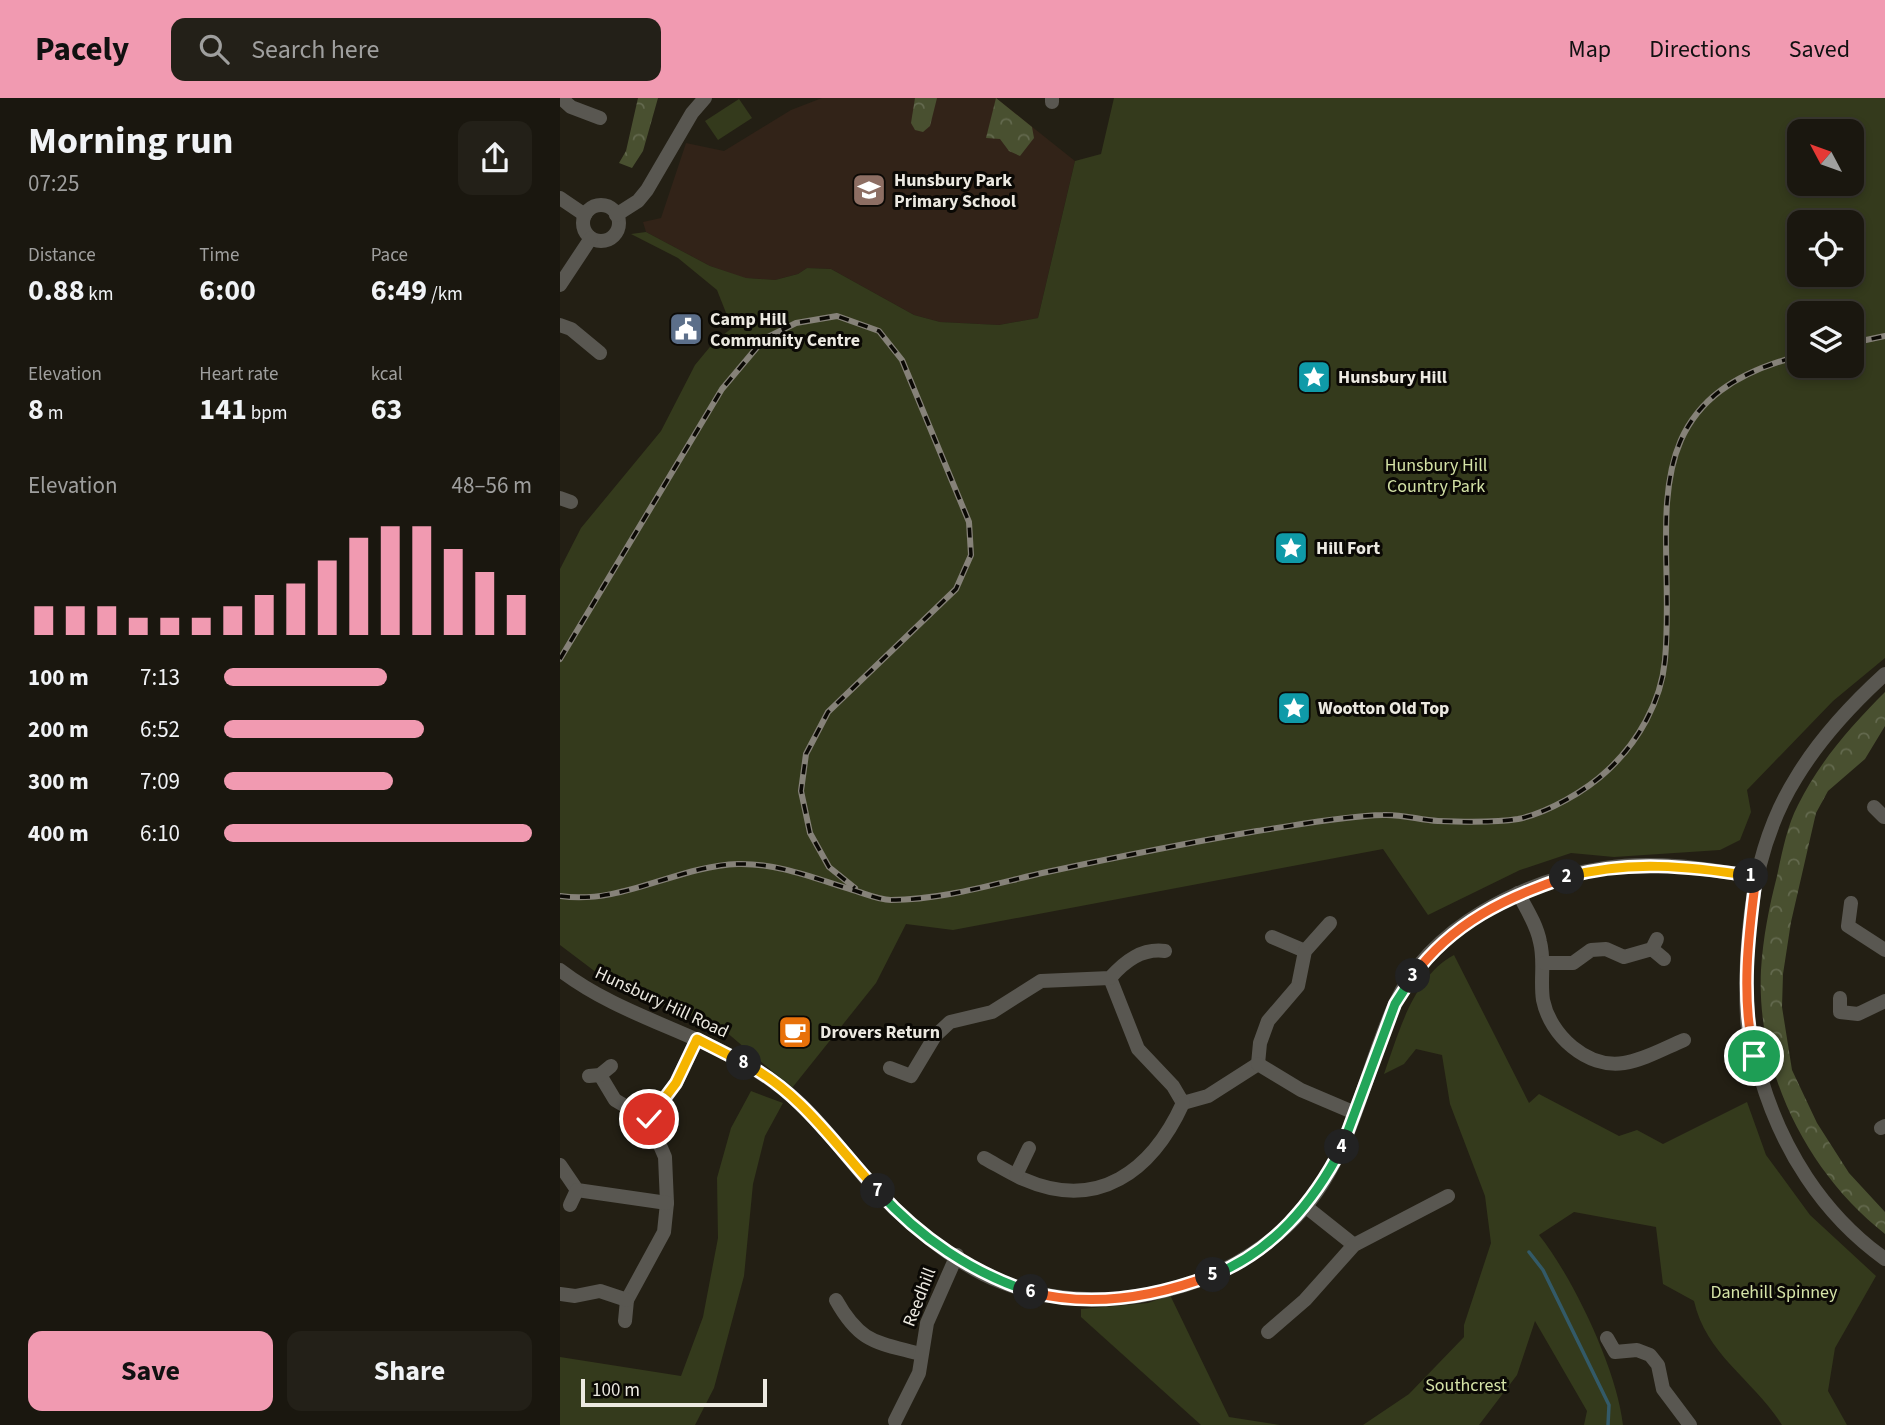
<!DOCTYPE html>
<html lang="en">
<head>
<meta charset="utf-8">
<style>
  body { margin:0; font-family:"Source Sans 3",sans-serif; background:#232018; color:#f1f3f6; height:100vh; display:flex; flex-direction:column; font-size:26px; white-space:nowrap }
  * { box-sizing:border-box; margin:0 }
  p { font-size:23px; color:#9f9f9e }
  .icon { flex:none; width:38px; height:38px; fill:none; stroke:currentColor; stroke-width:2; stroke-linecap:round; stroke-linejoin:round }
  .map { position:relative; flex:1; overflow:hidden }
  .side { display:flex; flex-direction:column; background:#1a170f; width:560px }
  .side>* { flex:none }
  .needle { width:46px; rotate:311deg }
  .buttons { position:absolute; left:1227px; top:21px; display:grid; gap:14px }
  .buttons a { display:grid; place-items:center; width:77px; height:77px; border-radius:14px; background:#1a170f; box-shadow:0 4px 10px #0003,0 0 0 2px #38362f; font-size:35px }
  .scale { position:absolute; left:21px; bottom:18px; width:186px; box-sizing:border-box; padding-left:7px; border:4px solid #ece9e1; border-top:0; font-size:19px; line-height:24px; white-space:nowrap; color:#ece9e1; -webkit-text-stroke:5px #0b0905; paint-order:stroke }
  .pin { position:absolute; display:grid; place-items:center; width:60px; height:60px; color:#fff; margin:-30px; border:4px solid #fff; border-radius:50%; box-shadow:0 2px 7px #0007 }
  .km { position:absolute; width:35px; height:35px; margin:-18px; border-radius:50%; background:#222; color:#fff; font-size:19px; line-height:35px; text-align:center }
  .round { display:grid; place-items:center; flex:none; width:74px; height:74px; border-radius:14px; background:#232018 }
  .headline { display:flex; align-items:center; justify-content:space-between; height:119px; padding:0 28px }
  h1 { font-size:38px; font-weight:700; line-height:52px }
  .metrics { display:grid; grid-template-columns:repeat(3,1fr); gap:10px; height:119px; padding:7px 28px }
  .metrics div { display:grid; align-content:center }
  .metrics b { font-size:30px; font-weight:700 }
  .metrics small { font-size:19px; font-weight:400 }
  .metrics p { font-size:19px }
  .chart { height:196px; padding:14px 28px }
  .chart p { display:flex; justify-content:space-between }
  .chart svg { width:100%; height:126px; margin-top:7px; stroke:#f19ab1; stroke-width:6 }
  .primary-button { display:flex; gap:14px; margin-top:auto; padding:14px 28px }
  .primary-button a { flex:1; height:80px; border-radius:14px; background:#f19ab1; color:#111; font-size:28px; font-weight:700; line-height:80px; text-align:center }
  .primary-button a+a { background:#232018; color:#f1f3f6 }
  ul { padding:0 28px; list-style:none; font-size:23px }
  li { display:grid; grid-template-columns:112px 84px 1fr; align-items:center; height:52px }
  li i { height:18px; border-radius:9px; background:#f19ab1 }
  header { display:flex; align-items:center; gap:42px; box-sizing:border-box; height:98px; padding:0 35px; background:#f19ab1; color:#111 }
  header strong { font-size:33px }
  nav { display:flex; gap:38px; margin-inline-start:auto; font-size:24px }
  .search { width:490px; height:63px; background:#232018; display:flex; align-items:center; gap:18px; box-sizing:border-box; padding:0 24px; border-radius:14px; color:#9f9f9e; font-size:26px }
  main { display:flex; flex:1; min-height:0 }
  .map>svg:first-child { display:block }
</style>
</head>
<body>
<header>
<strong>Pacely</strong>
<div class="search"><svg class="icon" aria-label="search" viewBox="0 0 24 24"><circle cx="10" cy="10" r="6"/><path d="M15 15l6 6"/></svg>Search here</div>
<nav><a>Map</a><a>Directions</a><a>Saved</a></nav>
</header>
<main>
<section class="side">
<div class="headline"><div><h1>Morning run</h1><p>07:25</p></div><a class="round"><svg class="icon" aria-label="share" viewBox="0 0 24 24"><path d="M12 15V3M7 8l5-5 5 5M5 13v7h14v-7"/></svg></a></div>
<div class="metrics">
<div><p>Distance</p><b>0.88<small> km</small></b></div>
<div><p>Time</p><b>6:00</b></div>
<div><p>Pace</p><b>6:49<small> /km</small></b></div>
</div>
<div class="metrics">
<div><p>Elevation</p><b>8<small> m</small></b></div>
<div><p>Heart rate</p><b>141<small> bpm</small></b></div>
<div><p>kcal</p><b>63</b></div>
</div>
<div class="chart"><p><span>Elevation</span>48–56 m</p>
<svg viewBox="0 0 160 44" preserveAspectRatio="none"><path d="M5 44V34M15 44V34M25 44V34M35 44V38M45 44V38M55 44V38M65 44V34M75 44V30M85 44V26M95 44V18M105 44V10M115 44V6M125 44V6M135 44V14M145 44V22M155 44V30"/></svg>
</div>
<ul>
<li><b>100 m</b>7:13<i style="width:53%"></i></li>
<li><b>200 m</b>6:52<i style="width:65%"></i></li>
<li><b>300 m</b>7:09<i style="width:55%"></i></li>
<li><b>400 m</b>6:10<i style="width:100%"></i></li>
</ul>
<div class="primary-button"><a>Save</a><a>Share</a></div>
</section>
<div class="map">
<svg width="1325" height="1327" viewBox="0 0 1325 1327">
  <defs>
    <pattern id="forest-crowns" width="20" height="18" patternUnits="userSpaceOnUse" patternTransform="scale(1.75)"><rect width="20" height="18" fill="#495030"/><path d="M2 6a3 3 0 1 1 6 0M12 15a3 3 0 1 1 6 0" fill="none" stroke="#63694e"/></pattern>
  </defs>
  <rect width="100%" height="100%" fill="#231f14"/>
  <!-- education -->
  <polygon fill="#322318" points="262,0 436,0 515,63 478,220 439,227 380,224 354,217 271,171 247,170 238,176 215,182 184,180 150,168 86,134 83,124 101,120 126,45 164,53 231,12"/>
  <!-- forest -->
  <g fill="url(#forest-crowns)">
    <polygon points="78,0 98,0 83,53 72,70 59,65 66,53"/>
    <polygon points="355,0 377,0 370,28 363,34 355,32 351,25"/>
    <polygon points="436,0 472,29 474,40 460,58 449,53 440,41 426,40"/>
    <path d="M1325,594V628L1305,661L1268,693L1256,715L1231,824L1223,876L1222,909L1232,972L1257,1025L1289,1075L1325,1114V1136C1247,1075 1196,973 1201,872C1203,840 1209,809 1217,778C1222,755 1227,728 1238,707C1260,663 1291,628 1325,594Z"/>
  </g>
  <!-- park -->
  <g fill="#343a1c" fill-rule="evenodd">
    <path d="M554,0H1325V560L1273,603L1187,692L1191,714L1180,742L1160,752L1054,759L1011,755L960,772L868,817L823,751L393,832L346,826L316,885L232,990L158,927L72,896L41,878L0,847V471L21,430L101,333L135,267L154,244L172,230L157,192L118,160L71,136L86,134L150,168L186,180L215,182L238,176L247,170L271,171L354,217L380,224L439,227L478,220L515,63L541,56ZM1239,33H1292V86H1239ZM1239,124H1292V177H1239ZM1239,215H1292V268H1239Z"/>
    <polygon points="179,1 192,20 158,42 145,23"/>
    <path d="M894,857L969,1005L979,996L1059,1038L1077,1032L1103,1046L1187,1004L1206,1057L1250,1117L1316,1178L1275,1250L1268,1293L1287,1327H1222C1194,1282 1146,1257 1134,1203L1103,1186L1096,1129L1014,1114L979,1137C1014,1181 1057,1272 1063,1327H1024L1027,1313L975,1223L957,1277L919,1327H803L849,1296L904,1239V1227L931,1145L925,1098L890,1006L882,957L856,951L844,966L824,976C839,934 853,879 894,857Z"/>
    <polygon points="191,993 223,1005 205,1038 193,1086 184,1178 154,1290 135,1327 0,1327 0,1259 121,1278 143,1219 158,1140 157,1080 171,1030"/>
    <polygon points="610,1197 669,1319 720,1327 641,1327 521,1219 521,1211 588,1205"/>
  </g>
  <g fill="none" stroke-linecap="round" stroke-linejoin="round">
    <!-- stream -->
    <polyline stroke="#335a68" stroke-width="3.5" points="969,1154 983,1172 1049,1307 1048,1327"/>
    <!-- minor -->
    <g stroke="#595751" stroke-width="14">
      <polyline points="1,0 11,9 40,20"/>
      <polyline points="492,4 492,0"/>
      <polyline points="0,100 25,117"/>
      <circle cx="41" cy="125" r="18"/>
      <polyline points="56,117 78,103 87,92 132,15 145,0"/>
      <polyline points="0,187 31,140"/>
      <polyline points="0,227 11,231 40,255"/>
      <polyline points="0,400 11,404"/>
      <path d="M1325,576C1291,607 1260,640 1236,680C1211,720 1197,768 1191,814C1187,849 1185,885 1187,920C1188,939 1194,959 1200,977C1221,1050 1262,1116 1325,1161"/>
      <polyline points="1314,709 1324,719"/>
      <path d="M958,795C966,810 977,827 980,844C985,863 980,882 983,902C990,937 1027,971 1064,965C1084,962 1105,950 1124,942"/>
      <polyline points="1291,805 1288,828 1325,852"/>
      <polyline points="712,839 745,853"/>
      <polyline points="1092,851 1104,861"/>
      <polyline points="984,865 1013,865 1031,852 1046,851 1064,859 1092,851 1097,841"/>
      <path d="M0,872C65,922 149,936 215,985C252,1011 279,1050 309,1084C341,1120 396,1167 441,1184C555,1229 707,1184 768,1076C798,1023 810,961 835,906C870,828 965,782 1045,770C1095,762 1147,771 1196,779"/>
      <polyline points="550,880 578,951 613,988 623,1005 648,998 698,966"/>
      <polyline points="1280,900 1280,914 1298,916 1325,903"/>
      <polyline points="698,966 700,945 708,923 738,888 745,853 770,825"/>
      <polyline points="698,966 741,992 795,1015"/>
      <path d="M330,970L351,978L375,938L390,924L432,914L481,883L550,880C565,863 582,850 605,853"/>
      <polyline points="40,977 55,1002 89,1022 105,1059 107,1105 104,1134 67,1202 65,1223"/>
      <polyline points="29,978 40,977 51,968"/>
      <polyline points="89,1022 116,985 137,941"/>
      <polyline points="1321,1030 1325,1028"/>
      <path d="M424,1060C437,1067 450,1075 463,1081C538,1114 592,1073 623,1005"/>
      <polyline points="0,1067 17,1092 107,1105"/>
      <polyline points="456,1077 469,1050"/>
      <polyline points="10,1107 17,1092"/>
      <polyline points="745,1108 794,1147"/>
      <polyline points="0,1196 15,1198 40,1193 67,1202"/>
      <path d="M276,1202C300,1245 316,1244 360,1256"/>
      <polyline points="708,1234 745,1202 794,1147 888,1098"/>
      <polyline points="1047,1240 1055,1254 1077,1252 1090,1257 1098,1267 1103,1291 1130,1327"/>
      <polyline points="335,1323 359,1275 367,1225 397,1157"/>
    </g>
    <!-- rail casing -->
    <g stroke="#868279" stroke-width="6">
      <g id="rail">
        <polyline points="1292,245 1325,238"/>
        <polyline points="0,561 162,291 204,241 236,225 277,218 319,233 342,262 409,424 411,457 396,491 268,614 246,656 241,693 250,735 269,769 295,790"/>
        <path d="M0,798C62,807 117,768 178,766C218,765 256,781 293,792C306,796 319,802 331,802C383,802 437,785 487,774C557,759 627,745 697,733C738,727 782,718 823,717C841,716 860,722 878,723C903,724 934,725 958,721C987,715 1026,693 1048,672C1078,644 1101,604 1105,562C1117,429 1063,303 1239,258"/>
      </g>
    </g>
    <!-- rail -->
    <use href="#rail" stroke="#0b0905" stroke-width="3.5" stroke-dasharray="10" stroke-linecap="butt"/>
  </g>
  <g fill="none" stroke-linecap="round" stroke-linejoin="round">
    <!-- split-1 casing -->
    <g stroke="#fff" stroke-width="14">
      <path id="split-1" d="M1191,778L1196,779C1188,839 1181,898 1194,958"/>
    </g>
    <!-- split-2 casing -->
    <g stroke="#fff" stroke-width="14">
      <path id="split-2" d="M1007,779C1067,762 1129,768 1191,778"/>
    </g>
    <!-- split-3 casing -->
    <g stroke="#fff" stroke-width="14">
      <path id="split-3" d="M853,878C892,825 946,799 1007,779"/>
    </g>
    <!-- split-4 casing -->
    <g stroke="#fff" stroke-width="14">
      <polyline id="split-4" points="782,1049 835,906 853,878"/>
    </g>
    <!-- split-5 casing -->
    <g stroke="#fff" stroke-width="14">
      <path id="split-5" d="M653,1177C712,1154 754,1104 782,1049"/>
    </g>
    <!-- split-6 casing -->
    <g stroke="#fff" stroke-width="14">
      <path id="split-6" d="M471,1194C532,1210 595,1199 653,1177"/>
    </g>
    <!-- split-7 casing -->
    <g stroke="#fff" stroke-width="14">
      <path id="split-7" d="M318,1093C359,1139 412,1175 471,1194"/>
    </g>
    <!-- split-8 casing -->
    <g stroke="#fff" stroke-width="14">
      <path id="split-8" d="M184,965C241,994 276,1048 318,1093"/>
    </g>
    <!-- split-9 casing -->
    <g stroke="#fff" stroke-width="14">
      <polyline id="split-9" points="89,1021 116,985 137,941 184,965"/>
    </g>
    <!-- split-1 -->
    <use href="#split-1" stroke="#f0652b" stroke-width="9"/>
    <!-- split-2 -->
    <use href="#split-2" stroke="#f5b400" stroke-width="9"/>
    <!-- split-3 -->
    <use href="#split-3" stroke="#f0652b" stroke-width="9"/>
    <!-- split-4 -->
    <use href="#split-4" stroke="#22a559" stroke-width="9"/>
    <!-- split-5 -->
    <use href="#split-5" stroke="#22a559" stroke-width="9"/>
    <!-- split-6 -->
    <use href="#split-6" stroke="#f0652b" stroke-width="9"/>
    <!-- split-7 -->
    <use href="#split-7" stroke="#22a559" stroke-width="9"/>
    <!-- split-8 -->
    <use href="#split-8" stroke="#f5b400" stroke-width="9"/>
    <!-- split-9 -->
    <use href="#split-9" stroke="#f5b400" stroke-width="9"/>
  </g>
  <!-- icons -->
  <defs>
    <g id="school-square" transform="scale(1.75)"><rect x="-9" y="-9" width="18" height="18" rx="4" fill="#8d6e63" stroke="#0b0905"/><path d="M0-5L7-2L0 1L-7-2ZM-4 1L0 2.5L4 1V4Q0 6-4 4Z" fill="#fff"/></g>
    <g id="civic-square" transform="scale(1.75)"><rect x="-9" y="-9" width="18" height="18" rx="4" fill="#5c6f8a" stroke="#0b0905"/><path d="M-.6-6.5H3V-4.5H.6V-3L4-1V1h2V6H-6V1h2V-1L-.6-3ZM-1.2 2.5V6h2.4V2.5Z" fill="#fff"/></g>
    <g id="sight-square" transform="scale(1.75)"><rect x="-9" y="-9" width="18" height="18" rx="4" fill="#0f9aa8" stroke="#0b0905"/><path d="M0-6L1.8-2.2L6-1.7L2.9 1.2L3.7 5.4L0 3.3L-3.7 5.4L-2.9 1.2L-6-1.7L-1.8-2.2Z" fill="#fff"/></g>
    <g id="cafe-square" transform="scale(1.75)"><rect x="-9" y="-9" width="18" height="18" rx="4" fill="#e8710a" stroke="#0b0905"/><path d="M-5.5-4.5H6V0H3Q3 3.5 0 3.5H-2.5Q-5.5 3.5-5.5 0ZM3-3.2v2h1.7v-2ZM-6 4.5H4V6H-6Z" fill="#fff"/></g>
  </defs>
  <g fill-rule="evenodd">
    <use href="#school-square" x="309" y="92"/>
    <use href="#civic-square" x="126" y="231"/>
    <use href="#sight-square" x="754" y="279"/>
    <use href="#sight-square" x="731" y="450"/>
    <use href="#sight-square" x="734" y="610"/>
    <use href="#cafe-square" x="235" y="934"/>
  </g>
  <g text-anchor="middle" stroke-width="6" stroke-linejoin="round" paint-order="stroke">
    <!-- poi labels -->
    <g font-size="18" font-weight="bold" fill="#ece9e1" stroke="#0b0905" text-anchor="start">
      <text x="334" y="88">Hunsbury Park<tspan x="334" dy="21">Primary School</tspan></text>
      <text x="150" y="227">Camp Hill<tspan x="150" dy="21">Community Centre</tspan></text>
      <text x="778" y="285">Hunsbury Hill</text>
      <text x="756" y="456">Hill Fort</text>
      <text x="758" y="616">Wootton Old Top</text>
      <text x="260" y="940">Drovers Return</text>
    </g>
    <!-- park labels -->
    <g font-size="18" fill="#d5e3a7" stroke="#0b0905">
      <text x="876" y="373">Hunsbury Hill<tspan x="876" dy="21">Country Park</tspan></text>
      <text x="1214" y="1200">Danehill Spinney</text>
      <text x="906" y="1293">Southcrest</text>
    </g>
    <!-- street labels -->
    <g font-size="18" fill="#ece9e1" stroke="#0b0905">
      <text transform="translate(102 904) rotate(25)" y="6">Hunsbury Hill Road</text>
      <text transform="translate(359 1199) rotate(-69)" y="6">Reedhill</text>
    </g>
  </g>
</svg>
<div class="buttons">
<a><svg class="needle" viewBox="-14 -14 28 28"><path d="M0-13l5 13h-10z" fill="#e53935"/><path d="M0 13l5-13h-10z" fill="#9f9f9e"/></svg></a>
<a><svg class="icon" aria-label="locate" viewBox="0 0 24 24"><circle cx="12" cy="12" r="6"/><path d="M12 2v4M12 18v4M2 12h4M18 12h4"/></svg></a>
<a><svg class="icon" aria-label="layers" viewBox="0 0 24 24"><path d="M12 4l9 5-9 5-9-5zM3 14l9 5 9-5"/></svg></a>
</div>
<div class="scale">100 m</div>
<div class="pin" style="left:1194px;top:958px;background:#1e9e55"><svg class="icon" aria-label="arrive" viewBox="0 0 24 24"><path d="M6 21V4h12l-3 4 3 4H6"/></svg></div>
<div class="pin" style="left:89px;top:1021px;background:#d93025"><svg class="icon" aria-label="check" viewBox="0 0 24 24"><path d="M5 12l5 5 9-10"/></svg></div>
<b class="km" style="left:1191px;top:778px">1</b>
<b class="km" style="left:1007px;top:779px">2</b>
<b class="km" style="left:853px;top:878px">3</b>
<b class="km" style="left:782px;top:1049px">4</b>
<b class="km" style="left:653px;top:1177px">5</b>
<b class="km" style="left:471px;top:1194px">6</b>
<b class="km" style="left:318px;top:1093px">7</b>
<b class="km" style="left:184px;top:965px">8</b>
</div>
</main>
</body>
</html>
